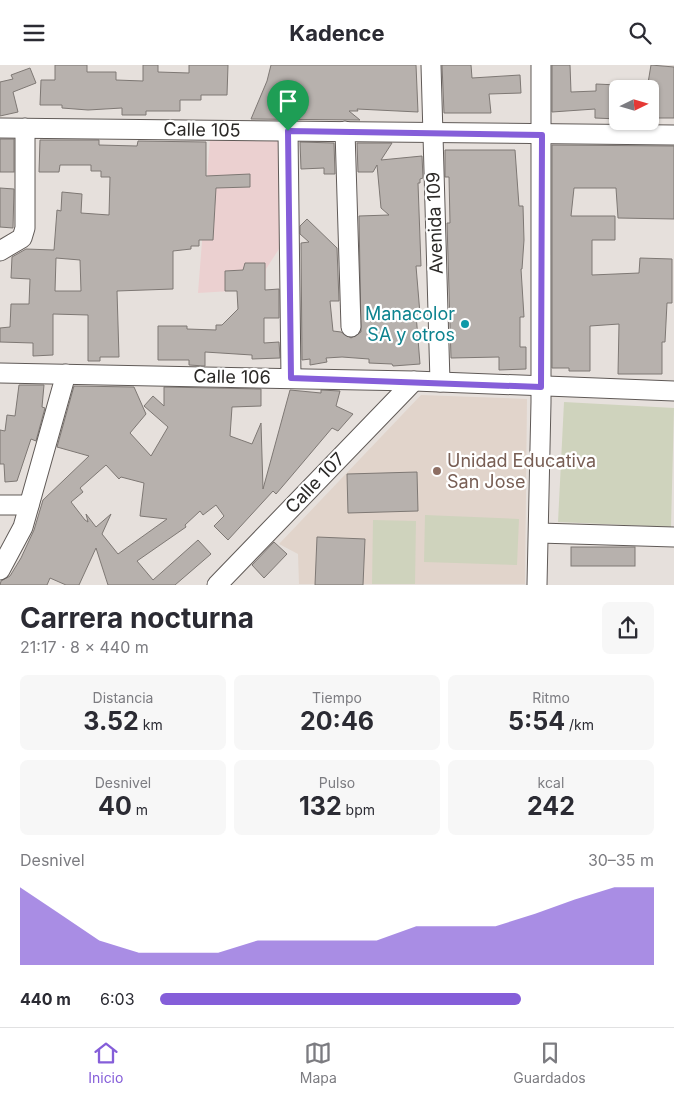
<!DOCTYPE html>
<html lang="es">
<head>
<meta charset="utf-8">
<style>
  body { margin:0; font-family:Inter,sans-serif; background:#f7f7f7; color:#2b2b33; height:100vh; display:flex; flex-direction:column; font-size:19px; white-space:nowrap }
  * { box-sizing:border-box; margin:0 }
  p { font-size:16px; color:#7c7c81 }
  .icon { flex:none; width:28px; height:28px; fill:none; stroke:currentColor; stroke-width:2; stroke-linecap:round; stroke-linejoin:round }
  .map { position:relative; height:520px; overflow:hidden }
  .drawer { display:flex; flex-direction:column; background:#fff; flex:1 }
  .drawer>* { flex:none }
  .needle { width:32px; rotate:85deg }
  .tools { position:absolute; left:609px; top:15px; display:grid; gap:10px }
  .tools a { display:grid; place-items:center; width:50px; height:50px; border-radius:8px; background:#fff; box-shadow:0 1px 4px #0004; font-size:25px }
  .pin { position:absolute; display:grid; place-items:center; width:42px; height:42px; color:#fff; margin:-51px -21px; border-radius:50% 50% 50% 0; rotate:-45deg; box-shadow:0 0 5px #0007 }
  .pin .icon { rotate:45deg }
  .round { display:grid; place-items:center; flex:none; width:52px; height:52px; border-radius:8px; background:#f7f7f7 }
  .summary { display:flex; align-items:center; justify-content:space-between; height:85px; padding:0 20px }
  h1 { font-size:28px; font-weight:700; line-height:38px }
  .figures { display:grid; grid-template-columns:repeat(3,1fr); gap:8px; height:85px; padding:5px 20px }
  .figures div { display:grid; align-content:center; border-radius:8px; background:#f7f7f7; text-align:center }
  .figures b { font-size:25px; font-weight:700 }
  .figures small { font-size:14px; font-weight:400 }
  .figures p { font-size:14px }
  .chart { height:140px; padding:10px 20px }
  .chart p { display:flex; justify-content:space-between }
  .chart svg { width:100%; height:90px; margin-top:5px; fill:#855ed9; opacity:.7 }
  ul { padding:0 20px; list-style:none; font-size:16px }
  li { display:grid; grid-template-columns:80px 60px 1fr; align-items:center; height:38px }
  li i { height:12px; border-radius:6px; background:#855ed9 }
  header { display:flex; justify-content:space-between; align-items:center; height:65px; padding:0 20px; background:#fff; font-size:22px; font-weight:700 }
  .tabs { display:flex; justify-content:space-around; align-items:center; height:70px; border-top:1px solid #e1e1e2; background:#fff; font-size:14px; color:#7c7c81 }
  .tabs a { display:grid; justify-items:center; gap:2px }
  .tabs .selected { color:#855ed9 }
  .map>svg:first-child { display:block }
</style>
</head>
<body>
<header><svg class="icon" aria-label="menu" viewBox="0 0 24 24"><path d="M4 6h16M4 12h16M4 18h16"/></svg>Kadence<svg class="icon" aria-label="search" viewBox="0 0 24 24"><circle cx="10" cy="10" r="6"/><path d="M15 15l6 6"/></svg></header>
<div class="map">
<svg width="674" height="520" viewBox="0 0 674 520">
  <rect width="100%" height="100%" fill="#e6e0dc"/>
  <!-- built -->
  <polygon fill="#e1d4cb" points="421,330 527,334 525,519 299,519 298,489 279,479"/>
  <!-- industrial -->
  <polygon fill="#ebd0d0" points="292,71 286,173 266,204 265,224 198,228 210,74"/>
  <!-- green -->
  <g fill="#cfd3bd">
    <polygon points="564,337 674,343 671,462 558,457"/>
    <polygon points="425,450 519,454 517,500 424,497"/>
    <polygon points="373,455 416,456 415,519 372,519"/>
  </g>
  <!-- building -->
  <g fill="#b7b1ad" stroke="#7e7874" fill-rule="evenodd">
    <polygon points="55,0 87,0 87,7 116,7 116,15 143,16 143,0 158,0 158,7 189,8 189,0 228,0 227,30 201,30 201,35 180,35 180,46 146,46 146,50 122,50 122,43 88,45 62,43 62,40 40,40 41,15 55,15"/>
    <polygon points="271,0 416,0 418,47 357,44 358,46 349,46 360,55 251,54 267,16"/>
    <polygon points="442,0 471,0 472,13 520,10 521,28 489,29 491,48 444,48"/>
    <polygon points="552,0 570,0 571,27 596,26 596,19 618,20 618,54 595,53 595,44 552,47"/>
    <polygon points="651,0 674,2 674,53 650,53 650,24 647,24"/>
    <polygon points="30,3 36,18 13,27 18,47 0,51 0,17 13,14 11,10"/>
    <rect x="0" y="74" width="14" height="33"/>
    <path d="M40,75H99V80L137,81L138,76L206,77V111L250,109V122L216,123L213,175H199V181H191V184L173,186V224L117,226L119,292H100V296H88V250L53,249V290L33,291V278L0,277V263L10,262L11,239H29L30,214L11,213L12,192L26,184L54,185L57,145L61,146L62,127L82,129L81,148L109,150L110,112H101V106H91V100H60L59,107H39ZM56,193L80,195L81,226H55Z"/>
    <polygon points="300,77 334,78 335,109 324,109 324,103 301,104"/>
    <polygon points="357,78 392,78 381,95 422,91 423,113 420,114 420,118 418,118 421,201 416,201 420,249 416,249 420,299 393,301 392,299 369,298 369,294 342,292 326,293 327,297 310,300 310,294 302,295 301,178 309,177 300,169 300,161 307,154 337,183 339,236 330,236 333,266 341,267 351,273 361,267 359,151 389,150 381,143 377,100 373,107 358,107"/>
    <polygon points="552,80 674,81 674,154 618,153 616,123 574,123 571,151 615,151 615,175 592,175 592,210 639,208 640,193 672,194 672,238 667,238 665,277 662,277 662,309 618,309 619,259 590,261 590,306 569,306 569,303 552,303"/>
    <polygon points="445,85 515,85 519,141 523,141 524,175 522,204 521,204 524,252 520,252 520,282 526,282 526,304 499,305 499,292 451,293 447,158 450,158 449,112 445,112"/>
    <polygon points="0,123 14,124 13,163 0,162"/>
    <polygon points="245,198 265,198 265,225 279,224 279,253 264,253 264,278 279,277 280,293 252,294 252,290 205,287 205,301 189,300 189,295 158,295 158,261 187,261 187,264 216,265 216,260 222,260 238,244 237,226 225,226 225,206 243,205"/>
    <polygon points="19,320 44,320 42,342 45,343 36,376 31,374 17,416 5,417 4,399 0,399 0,365 5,366 7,350 15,351"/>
    <path d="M74,321L134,322L146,349L130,368L151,391L168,362L144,341L153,331L164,341V322L261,324V341L232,342L230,371L252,379L261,358L263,424L290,325L321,328V325L340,326L336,341L353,349L338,366L332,363L288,415L276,429L273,426L228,475L214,461L224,451L216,440L203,450L200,446L185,460L186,462L137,496L153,515L198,475L211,489L175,520H108L96,483L79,520H66L50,513L47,520H0L1,516L10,511L21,493L34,465L43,435L89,391L57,382ZM106,400L119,414L121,412L144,418L140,451L167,454L118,489L102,469L111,449L96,462L86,449L88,457L85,455L71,437L83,427L80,423Z"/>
    <polygon points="417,407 418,446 348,448 347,409"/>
    <polygon points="317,472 365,474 363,520 315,520"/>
    <polygon points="274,477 287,489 264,513 252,500"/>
    <rect x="571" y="482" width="64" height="19"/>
  </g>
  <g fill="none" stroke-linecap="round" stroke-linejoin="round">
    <!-- minor casing -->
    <g stroke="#605a57" stroke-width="21">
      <g id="minor">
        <polyline points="431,0 440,317"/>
        <polyline points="0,63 674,70"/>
        <polyline points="288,66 291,313"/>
        <polyline points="345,66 351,262"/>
        <polyline points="0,186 22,173 25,163 25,63"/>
        <polyline points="0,308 414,316 674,326"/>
        <polyline points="0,440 29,440"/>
        <polyline points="539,468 674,472"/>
        <polyline points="0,505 23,462 66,309"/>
        <polyline points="217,520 414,316"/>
        <polyline points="537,520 541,337 541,0"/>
      </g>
    </g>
    <!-- minor -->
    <use href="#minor" stroke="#fff" stroke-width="19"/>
  </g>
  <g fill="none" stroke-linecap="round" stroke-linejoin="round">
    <!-- route casing -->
    <g stroke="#fff" stroke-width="10">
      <polygon id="route" points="288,66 542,70 541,322 291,313"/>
    </g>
    <!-- route -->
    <use href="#route" stroke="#855ed9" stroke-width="6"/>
  </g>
  <!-- markers -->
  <circle fill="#0f9aa8" stroke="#fff" stroke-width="2" cx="465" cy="259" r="5"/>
  <circle fill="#8d6e63" stroke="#fff" stroke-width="2" cx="437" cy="406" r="5"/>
  <g text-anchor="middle" stroke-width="4.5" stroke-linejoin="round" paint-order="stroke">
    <!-- street labels -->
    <g font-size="18" fill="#2b2927" stroke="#fff">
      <text transform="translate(202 65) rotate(1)" y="6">Calle 105</text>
      <text transform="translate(435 158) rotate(-92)" y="6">Avenida 109</text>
      <text transform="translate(232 312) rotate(1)" y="6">Calle 106</text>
      <text transform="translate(315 418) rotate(-46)" y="6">Calle 107</text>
    </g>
    <!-- culture labels -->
    <g font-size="18" fill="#0d838f" stroke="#fff" text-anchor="end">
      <text x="455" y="255">Manacolor<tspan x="455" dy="21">SA y otros</tspan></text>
    </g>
    <!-- education labels -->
    <g font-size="18" fill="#785e54" stroke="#fff" text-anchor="start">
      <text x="447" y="402">Unidad Educativa<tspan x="447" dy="21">San Jose</tspan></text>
    </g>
  </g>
</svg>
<div class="tools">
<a><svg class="needle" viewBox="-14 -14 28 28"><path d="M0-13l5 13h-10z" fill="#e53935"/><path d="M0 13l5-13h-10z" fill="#7c7c81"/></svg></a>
</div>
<div class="pin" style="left:288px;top:66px;background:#1e9e55"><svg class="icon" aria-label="arrive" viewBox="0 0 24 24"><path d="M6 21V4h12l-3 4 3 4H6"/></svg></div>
</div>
<section class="drawer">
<div class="summary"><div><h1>Carrera nocturna</h1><p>21:17 · 8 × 440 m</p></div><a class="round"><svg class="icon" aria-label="share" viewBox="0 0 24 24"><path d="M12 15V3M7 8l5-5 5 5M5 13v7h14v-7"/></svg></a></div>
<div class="figures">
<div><p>Distancia</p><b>3.52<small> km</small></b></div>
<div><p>Tiempo</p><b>20:46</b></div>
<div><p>Ritmo</p><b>5:54<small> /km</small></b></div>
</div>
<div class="figures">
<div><p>Desnivel</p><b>40<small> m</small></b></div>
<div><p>Pulso</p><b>132<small> bpm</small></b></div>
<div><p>kcal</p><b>242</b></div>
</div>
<div class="chart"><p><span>Desnivel</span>30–35 m</p>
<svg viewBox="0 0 160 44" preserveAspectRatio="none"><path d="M0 44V6L10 19L20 32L30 38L40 38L50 38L60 32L70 32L80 32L90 32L100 25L110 25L120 25L130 19L140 12L150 6L160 6V44z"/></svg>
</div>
<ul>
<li><b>440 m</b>6:03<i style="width:73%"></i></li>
</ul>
</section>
<nav class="tabs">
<a class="selected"><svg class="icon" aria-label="home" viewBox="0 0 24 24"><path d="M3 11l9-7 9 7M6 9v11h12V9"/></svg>Inicio</a>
<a><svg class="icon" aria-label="map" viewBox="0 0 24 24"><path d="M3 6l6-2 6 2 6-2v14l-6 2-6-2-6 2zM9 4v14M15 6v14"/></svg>Mapa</a>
<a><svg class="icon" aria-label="saved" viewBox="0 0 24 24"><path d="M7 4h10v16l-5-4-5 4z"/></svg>Guardados</a>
</nav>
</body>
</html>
